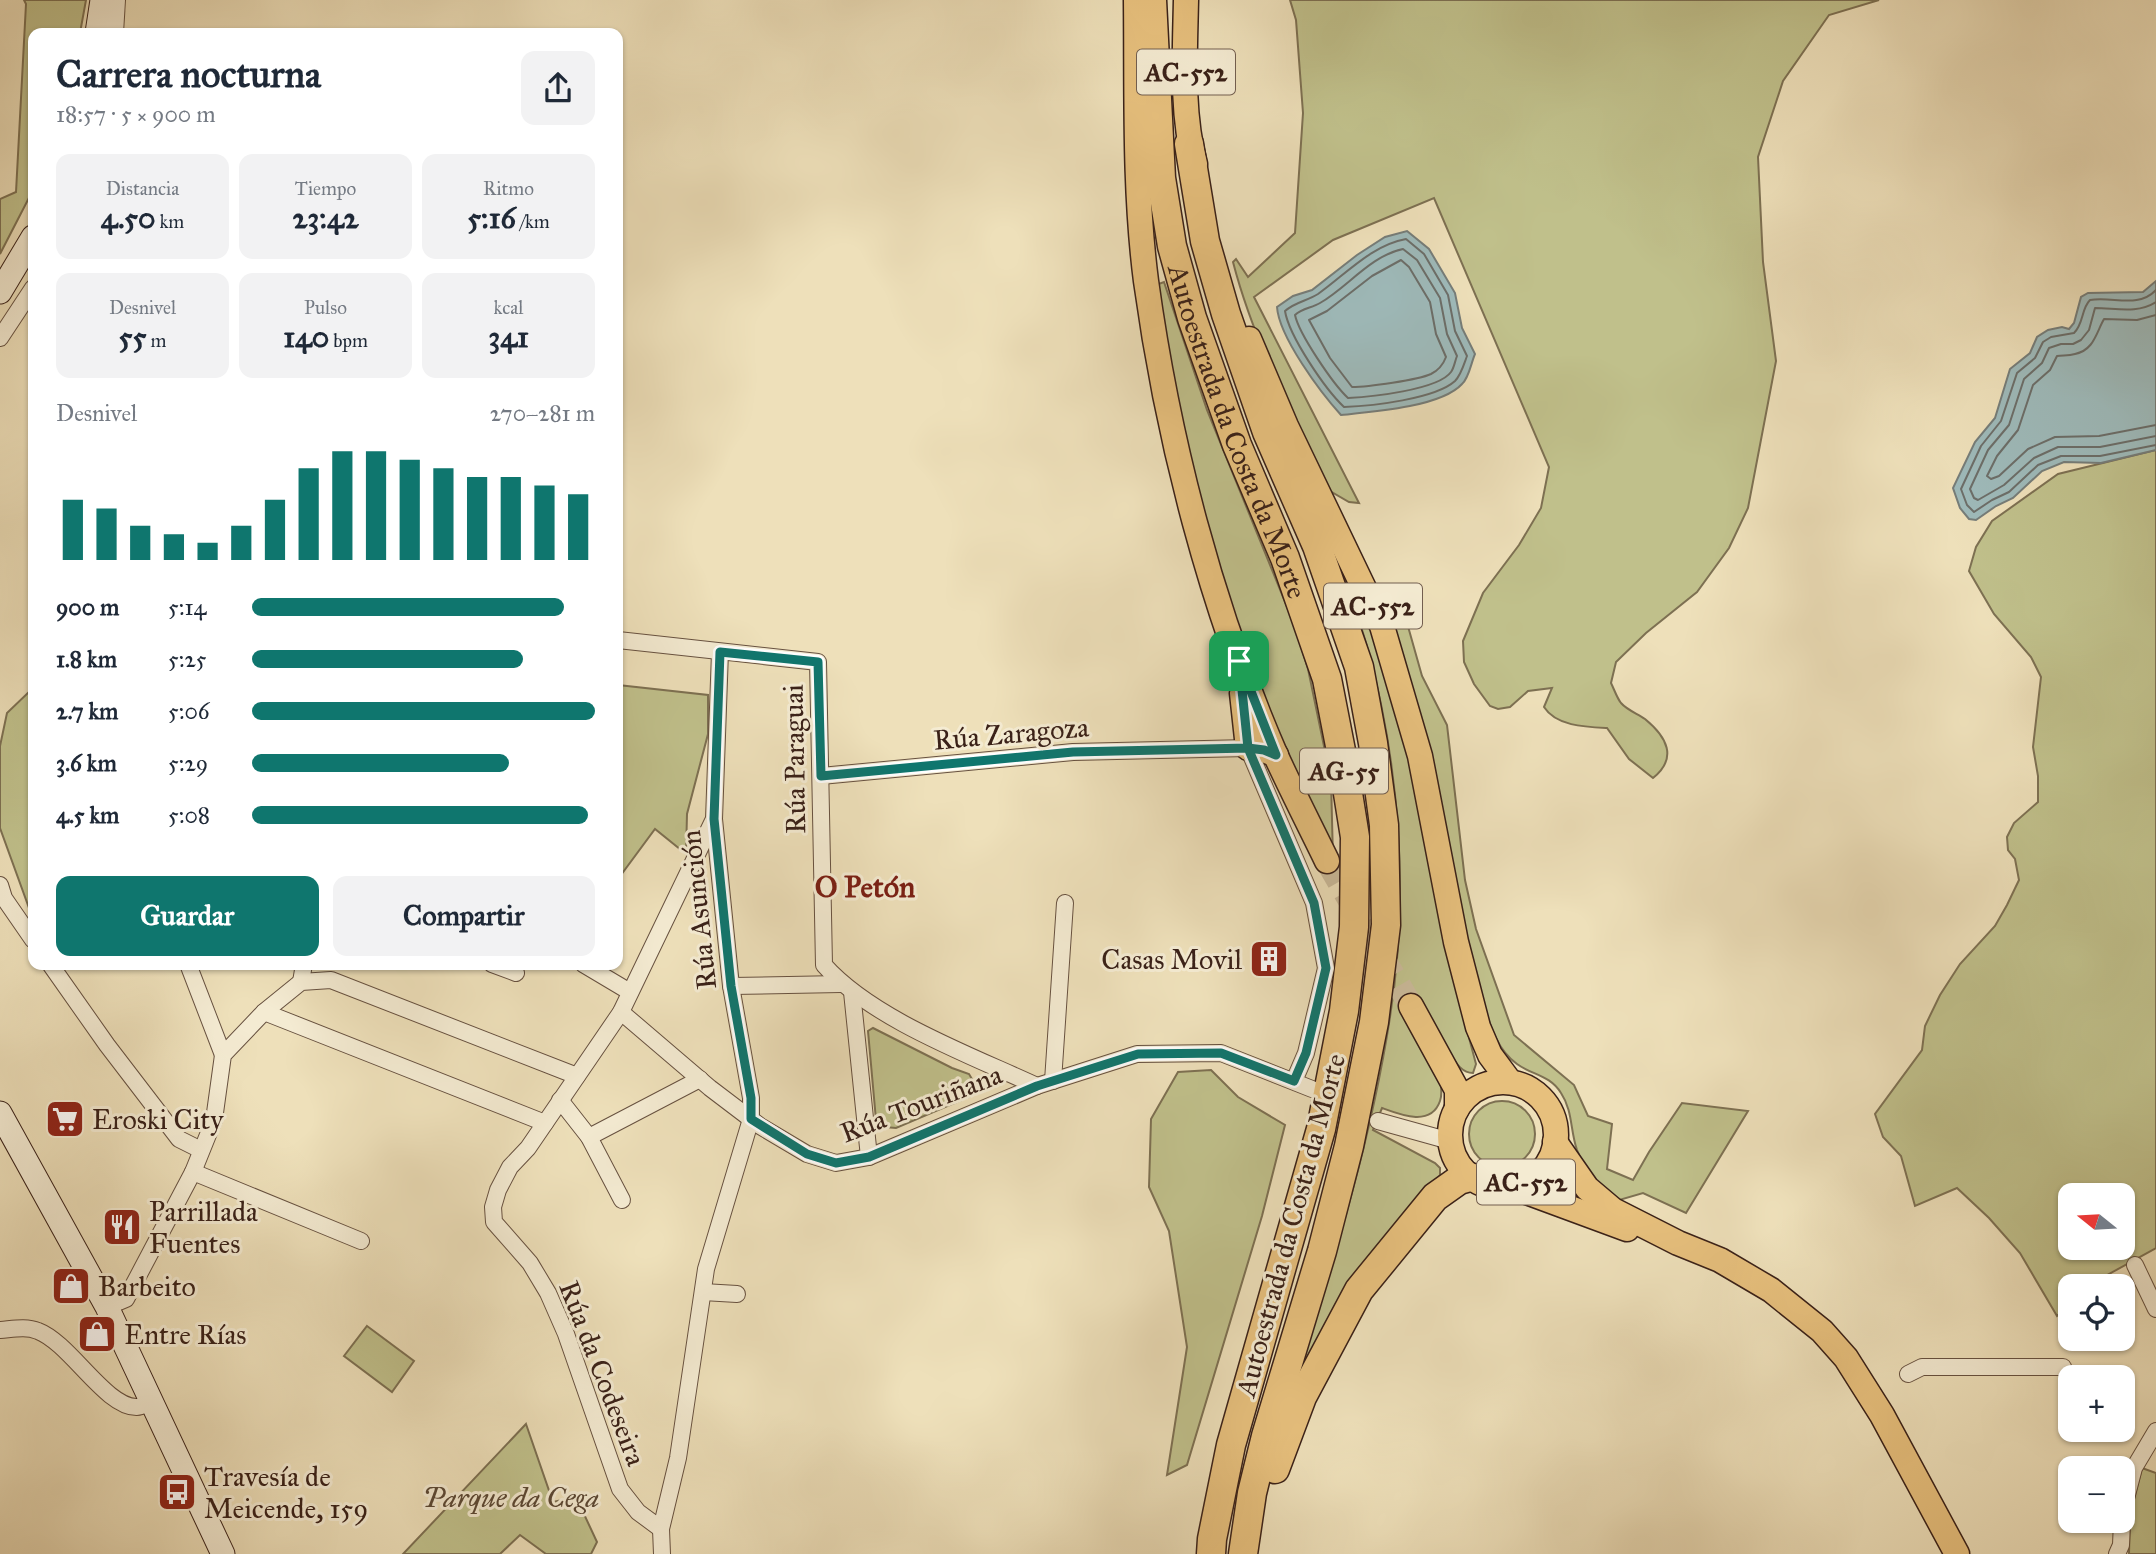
<!DOCTYPE html>
<html lang="es">
<head>
<meta charset="utf-8">
<style>
  body { margin:0; font-family:"IM FELL Great Primer",serif; background:#f2f2f3; color:#1f2937; height:100vh; display:flex; flex-direction:column; font-size:26px; white-space:nowrap }
  * { box-sizing:border-box; margin:0 }
  p { font-size:23px; color:#747a83 }
  .icon { flex:none; width:38px; height:38px; fill:none; stroke:currentColor; stroke-width:2; stroke-linecap:round; stroke-linejoin:round }
  .map { position:relative; flex:1; overflow:hidden }
  .sheet { position:absolute; left:28px; top:28px; width:595px; height:942px; display:flex; flex-direction:column; background:#fff; border-radius:14px; box-shadow:0 2px 5px #0004 }
  .sheet>* { flex:none }
  .needle { width:46px; rotate:288deg }
  .controls { position:absolute; left:2058px; top:1183px; display:grid; gap:14px }
  .controls a { display:grid; place-items:center; width:77px; height:77px; border-radius:14px; background:#fff; box-shadow:0 2px 5px #0004; font-size:35px }
  .pin { position:absolute; display:grid; place-items:center; width:60px; height:60px; color:#fff; margin:-30px; border-radius:14px; box-shadow:0 4px 10px #0006 }
  .round { display:grid; place-items:center; flex:none; width:74px; height:74px; border-radius:14px; background:#f2f2f3 }
  .summary { display:flex; align-items:center; justify-content:space-between; height:119px; padding:0 28px }
  h1 { font-size:38px; font-weight:700; line-height:52px }
  .stats { display:grid; grid-template-columns:repeat(3,1fr); gap:10px; height:119px; padding:7px 28px }
  .stats div { display:grid; align-content:center; border-radius:14px; background:#f2f2f3; text-align:center }
  .stats b { font-size:30px; font-weight:700 }
  .stats small { font-size:19px; font-weight:400 }
  .stats p { font-size:19px }
  .chart { height:196px; padding:14px 28px }
  .chart p { display:flex; justify-content:space-between }
  .chart svg { width:100%; height:126px; margin-top:7px; stroke:#0f766e; stroke-width:6 }
  .primary-button { display:flex; gap:14px; margin-top:auto; padding:14px 28px }
  .primary-button a { flex:1; height:80px; border-radius:14px; background:#0f766e; color:#fff; font-size:28px; font-weight:700; line-height:80px; text-align:center }
  .primary-button a+a { background:#f2f2f3; color:#1f2937 }
  ul { padding:0 28px; list-style:none; font-size:23px }
  li { display:grid; grid-template-columns:112px 84px 1fr; align-items:center; height:52px }
  li i { height:18px; border-radius:9px; background:#0f766e }
  .map>svg:first-child { display:block }
</style>
</head>
<body>
<div class="map">
<svg width="2156" height="1554" viewBox="0 0 2156 1554">
  <rect width="100%" height="100%" fill="#eee0ba"/>
  <filter id="stains"><feTurbulence type="fractalNoise" baseFrequency=".00286" numOctaves="4"/><feColorMatrix values="0 0 0 0 .2 0 0 0 0 .09 0 0 0 0 .02 0 0 0 .5 -.17"/></filter>
  <radialGradient id="worn" r=".72"><stop offset=".6" stop-color="#630" stop-opacity="0"/><stop offset="1" stop-color="#630" stop-opacity=".3"/></radialGradient>
  <!-- green -->
  <g fill="#c0c08b" stroke="#7d7052" stroke-width="2" fill-rule="evenodd">
    <polygon points="24,0 86,0 80,33 33,33 33,190 0,254 0,199 16,192 26,4"/>
    <path d="M1290,0H1879L1829,15L1783,81L1758,157L1763,262L1776,361L1748,508L1729,548L1697,592L1646,633L1616,662L1611,683C1614,689 1617,698 1621,703C1627,710 1638,714 1645,719C1667,737 1678,758 1653,778L1629,759L1607,728C1585,727 1556,726 1544,707L1552,688L1528,691L1510,707L1498,709L1490,706L1474,684L1464,662L1463,641L1483,593L1519,545L1541,508L1549,467L1434,198L1333,240L1254,297L1359,503L1349,502L1330,491C1293,416 1254,343 1233,262L1236,259L1248,277L1295,233L1303,113L1296,20Z"/>
    <polygon points="1164,282 1207,410 1294,624 1308,669 1331,780 1333,859 1250,668 1189,463 1156,285"/>
    <path d="M2156,450V1248L2100,1279L2092,1286H2070V1305L2057,1316L2020,1253L1989,1218L1957,1188L1915,1206L1901,1156L1883,1137L1875,1114L1922,1050L1925,1026L1940,995L1960,964L1995,926L2007,905L2019,880L2015,859L2008,850L2007,837L2014,823L2038,802V776L2033,747L2041,677L2031,657L1994,614L1969,571L1976,547L1992,521L2058,474ZM2070,1195H2123V1248H2070Z"/>
    <path d="M1333,550L1349,569L1401,713L1460,1004L1476,1064L1473,1073C1461,1073 1455,1061 1449,1052C1446,1061 1443,1070 1441,1079C1440,1087 1443,1093 1440,1101C1431,1127 1401,1115 1382,1108L1373,1130L1435,1163L1440,1168V1175L1306,1361L1301,1359C1338,1248 1372,1134 1390,1017C1409,897 1400,767 1368,650C1359,616 1345,583 1333,550Z"/>
    <path d="M1400,598L1422,676L1447,725L1465,880L1476,929L1514,1035L1574,1085L1588,1116L1612,1124L1607,1169L1633,1180L1649,1152L1682,1103L1748,1111L1686,1213L1643,1193L1616,1201C1600,1186 1585,1171 1577,1150C1570,1130 1573,1111 1561,1093C1550,1075 1532,1075 1517,1064C1497,1050 1490,1025 1483,1003L1393,628L1394,610Z"/>
    <polygon points="618,685 708,695 708,734 687,814 686,854 655,829 618,879"/>
    <polygon points="33,688 33,919 0,828 0,746 7,713"/>
    <polygon points="873,1028 952,1068 969,1074 975,1084 971,1096 896,1128 884,1127 876,1120 868,1031"/>
    <polygon points="1211,1070 1238,1097 1285,1125 1262,1216 1187,1465 1167,1475 1187,1347 1169,1231 1149,1187 1151,1119 1178,1072"/>
    <circle cx="1502" cy="1134" r="33"/>
    <polygon points="367,1326 414,1361 392,1392 344,1356"/>
    <polygon points="526,1424 553,1502 576,1497 597,1542 591,1554 546,1554 520,1535 500,1554 403,1554"/>
    <polygon points="2142,1468 2156,1473 2156,1554 2129,1554 2130,1514"/>
  </g>
  <!-- water -->
  <g fill="#9ebaba" stroke="#767d79" stroke-width="2">
    <path d="M1407,231L1429,249L1455,293L1462,328L1475,354C1471,363 1469,378 1462,384C1441,407 1372,412 1341,415C1321,393 1279,337 1277,307L1293,296L1312,290L1357,255L1385,237Z"/>
    <polygon points="2156,281 2156,450 2101,463 2064,462 2042,471 2013,498 1996,506 1976,520 1969,519 1960,508 1953,488 1975,442 1995,418 2010,369 2030,353 2037,337 2048,330 2062,327 2069,329 2074,323 2081,297 2088,293 2143,292"/>
  </g>
  <g fill="none" stroke-linecap="round" stroke-linejoin="round">
    <!-- shore -->
    <g stroke="#6c6e69" stroke-width="2">
      <path d="M1406,239L1424,254L1448,295L1455,331L1467,356C1464,364 1461,375 1455,381C1435,399 1372,406 1344,407C1325,389 1289,336 1285,311C1295,302 1307,301 1318,294C1346,274 1372,245 1406,239Z"/>
      <path d="M1403,249L1417,260L1440,298L1447,334L1457,356C1455,361 1454,368 1451,372C1438,390 1370,397 1348,398C1333,384 1299,334 1295,315C1302,308 1312,308 1320,303C1348,287 1370,256 1403,249Z"/>
      <path d="M1401,260L1409,267L1430,302L1436,334L1446,357C1443,365 1439,370 1431,374C1418,380 1368,387 1352,387L1330,358L1309,320L1327,311L1372,276Z"/>
      <path d="M2156,290C2138,309 2113,296 2090,300C2081,309 2084,323 2074,333L2051,337L2043,342L2035,358L2017,373L2001,421L1981,446L1961,489L1967,505L1974,512L1992,500L2009,492L2038,465L2061,456H2100L2156,445"/>
      <path d="M2156,302C2137,314 2116,308 2095,308L2089,330L2081,340L2073,344H2061L2049,348L2042,363L2024,379L2009,425L1988,450L1970,489L1974,498L1978,500L2004,485L2034,458L2058,447H2100L2156,436"/>
      <path d="M2156,315L2137,320L2104,319C2096,333 2094,350 2075,354C2068,356 2063,355 2057,356L2050,370L2033,385L2018,430L1997,456L1987,476L1991,479L1999,476L2028,449L2055,437L2099,436L2156,425"/>
    </g>
    <!-- primary-tunnel -->
    <polyline stroke="#caba9a" stroke-width="24" stroke-dasharray="24 12" stroke-linecap="butt" points="1327,861 1411,1006"/>
    <!-- minor casing -->
    <g stroke="#675140" stroke-width="18">
      <g id="minor">
        <polyline points="115,33 117,0"/>
        <polyline points="0,338 33,288"/>
        <path d="M618,640L818,662L824,965C872,1019 970,1055 1037,1086"/>
        <polyline points="821,776 1073,752 1248,748 1314,903 1326,968 1306,1053 1294,1081"/>
        <polyline points="0,885 4,898 33,940"/>
        <polyline points="50,964 107,1045 179,1139 201,1150"/>
        <polyline points="188,964 223,1055"/>
        <polyline points="492,964 516,973"/>
        <polyline points="583,964 630,992"/>
        <polyline points="301,982 304,964"/>
        <polyline points="731,986 841,984"/>
        <polyline points="852,992 869,1157"/>
        <polyline points="264,1012 545,1123"/>
        <polyline points="621,1012 710,1088 760,1126 807,1154 836,1163 869,1157 1037,1086 1137,1054 1221,1053 1312,1089"/>
        <polyline points="1053,1081 1065,903"/>
        <polyline points="560,1100 589,1137 622,1200"/>
        <polyline points="1378,1121 1450,1141"/>
        <polyline points="589,1137 700,1079"/>
        <polyline points="193,1172 361,1241"/>
        <polyline points="2135,1265 2156,1309"/>
        <polyline points="703,1292 737,1294"/>
        <polyline points="107,1307 126,1299 193,1172 214,1120 223,1055 264,1012 301,982 331,980 577,1076"/>
        <path d="M0,1330C13,1329 26,1326 38,1331C70,1343 106,1408 137,1407C142,1407 148,1403 153,1401"/>
        <polyline points="1908,1374 1922,1367 2063,1367"/>
        <polyline points="2123,1510 2134,1468 2156,1431"/>
        <polyline points="661,1529 638,1512 620,1489 566,1334 548,1293 530,1263 494,1222 493,1207 498,1190 510,1167 528,1148 621,1012 713,821"/>
        <polyline points="662,1554 661,1529 678,1458 706,1269 751,1119 751,1098 731,986 714,819 720,652"/>
        <polyline points="2117,1554 2121,1545 2122,1521"/>
      </g>
    </g>
    <!-- secondary casing -->
    <g stroke="#3a2118" stroke-width="25">
      <g id="secondary">
        <polyline points="97,33 102,0"/>
        <polyline points="0,292 33,237"/>
        <polyline points="0,1113 107,1307 223,1554"/>
      </g>
    </g>
    <!-- primary casing -->
    <g stroke="#3a2118" stroke-width="27">
      <g id="primary">
        <path d="M1136,0C1137,93 1134,188 1146,281C1168,441 1211,607 1276,756C1292,791 1310,826 1327,861"/>
        <path d="M1186,0C1185,52 1181,113 1195,164"/>
        <polyline points="1249,339 1286,426 1382,626 1420,756 1456,942 1478,1027 1490,1055 1510,1082"/>
        <polyline points="1242,693 1248,748 1264,750 1276,755"/>
        <polyline points="1411,1006 1457,1090 1457,1108"/>
        <circle cx="1503" cy="1135" r="53"/>
        <polyline points="1555,1142 1587,1188 1613,1210 1678,1243 1720,1260 1771,1290 1822,1331 1846,1358 1882,1415 1957,1554"/>
        <polyline points="1513,1187 1627,1229"/>
      </g>
    </g>
    <!-- motorway casing -->
    <g stroke="#3a2118" stroke-width="31">
      <g id="motorway">
        <path id="s1" d="M1152,0L1161,178L1172,246L1192,318L1237,445L1285,558L1327,679L1342,756L1355,837L1354,927L1344,1011L1321,1129L1231,1445L1212,1539L1211,1554"/>
        <polyline points="1189,144 1205,241 1226,314 1267,432 1317,546 1359,667 1373,743 1384,825 1386,925 1374,1022 1349,1146 1322,1251 1266,1436 1252,1493 1243,1554"/>
        <polyline points="1275,1469 1302,1397 1359,1290 1435,1197 1459,1180 1470,1177"/>
      </g>
    </g>
    <!-- minor -->
    <use href="#minor" stroke="#f4ebd2" stroke-width="16"/>
    <!-- secondary -->
    <use href="#secondary" stroke="#f4ebd2" stroke-width="23"/>
    <!-- primary -->
    <use href="#primary" stroke="#e7c07d" stroke-width="24"/>
    <!-- motorway -->
    <use href="#motorway" stroke="#e7c07d" stroke-width="28"/>
  </g>
  <g fill="none" stroke-linecap="round" stroke-linejoin="round">
    <!-- route casing -->
    <g stroke="#fff" stroke-width="14">
      <polyline id="route" points="1239,661 1248,748 1073,752 821,776 818,662 720,652 714,819 731,986 751,1098 751,1119 807,1154 836,1163 869,1157 1037,1086 1138,1054 1221,1053 1294,1081 1306,1053 1326,968 1314,903 1248,748 1264,750 1276,755 1239,661"/>
    </g>
    <!-- route -->
    <use href="#route" stroke="#0f766e" stroke-width="9"/>
  </g>
  <!-- icons -->
  <defs>
    <g id="building-square" transform="scale(2.0125)"><rect x="-9" y="-9" width="18" height="18" rx="4" fill="#8f2418" stroke="#f4ebd2"/><path d="M-4-6H4V6H1V3H-1V6H-4ZM-2.5-4.3h1.7v1.8h-1.7ZM.8-4.3h1.7v1.8H.8ZM-2.5-1h1.7V.8h-1.7ZM.8-1h1.7V.8H.8Z" fill="#fff"/></g>
    <g id="supermarket-square" transform="scale(2.0125)"><rect x="-9" y="-9" width="18" height="18" rx="4" fill="#8f2418" stroke="#f4ebd2"/><path d="M-6-5.5h2.5l.6 2H6L4.5 2H-2.5L-4.4-4H-6ZM-1.5 3.2a1.3 1.3 0 1 0 .1 0ZM3 3.2a1.3 1.3 0 1 0 .1 0Z" fill="#fff"/></g>
    <g id="restaurant-square" transform="scale(2.0125)"><rect x="-9" y="-9" width="18" height="18" rx="4" fill="#8f2418" stroke="#f4ebd2"/><path d="M-5-6h1v4h1v-4h1v4h1v-4h1v5L-1.5 .5V6h-2V.5L-5-1ZM5-6V6H3V1.5H1.5Q1.5-4 5-6Z" fill="#fff"/></g>
    <g id="shop-square" transform="scale(2.0125)"><rect x="-9" y="-9" width="18" height="18" rx="4" fill="#8f2418" stroke="#f4ebd2"/><path d="M-5-2.5h2.3a2.7 3.5 0 0 1 5.4 0H5L5.5 6h-11ZM-1.5-2.5h3a1.5 2.3 0 0 0-3 0Z" fill="#fff"/></g>
    <g id="bus-square" transform="scale(2.0125)"><rect x="-9" y="-9" width="18" height="18" rx="4" fill="#8f2418" stroke="#f4ebd2"/><path d="M-5-6H5V4H4V6H2V4H-2V6H-4V4H-5ZM-3.5-4V0h7V-4ZM-3.5 1.2v1.5H-2V1.2ZM2 1.2v1.5H3.5V1.2Z" fill="#fff"/></g>
  </defs>
  <g fill-rule="evenodd">
    <use href="#building-square" x="1269" y="959"/>
    <use href="#supermarket-square" x="65" y="1119"/>
    <use href="#restaurant-square" x="122" y="1227"/>
    <use href="#shop-square" x="71" y="1286"/>
    <use href="#shop-square" x="97" y="1334"/>
    <use href="#bus-square" x="177" y="1492"/>
  </g>
  <g text-anchor="middle" stroke-width="6" stroke-linejoin="round" paint-order="stroke">
    <!-- shield labels -->
    <g fill="#f4ebd2" stroke="#725e50" stroke-width="2">
      <rect x="1137" y="49.5" width="98" height="45" rx="5"/>
      <rect x="1324" y="583.5" width="98" height="45" rx="5"/>
      <rect x="1300" y="748.5" width="88" height="45" rx="5"/>
      <rect x="1477" y="1159.5" width="98" height="45" rx="5"/>
    </g>
    <g font-size="26" font-weight="bold" fill="#3a2118">
      <text x="1186" y="81">AC-552</text>
      <text x="1373" y="615">AC-552</text>
      <text x="1344" y="780">AG-55</text>
      <text x="1526" y="1191">AC-552</text>
    </g>
    <!-- street labels -->
    <g font-size="28" fill="#3a2118" stroke="#f4ebd2">
      <text dy="10" stroke="none"><textPath href="#s1" startOffset="444">Autoestrada da Costa da Morte</textPath></text>
      <text transform="translate(1011 733) rotate(-5)" y="10">Rúa Zaragoza</text>
      <text transform="translate(794 759) rotate(-91)" y="10">Rúa Paraguai</text>
      <text transform="translate(698 910) rotate(-96)" y="10">Rúa Asunción</text>
      <text transform="translate(921 1103) rotate(-21)" y="10">Rúa Touriñana</text>
      <text transform="translate(1290 1225) rotate(-75)" y="10">Autoestrada da Costa da Morte</text>
      <text transform="translate(603 1373) rotate(69)" y="10">Rúa da Codeseira</text>
    </g>
    <!-- poi labels -->
    <g font-size="28" fill="#3a2118" stroke="#f4ebd2" text-anchor="start">
      <text x="1242" y="969" text-anchor="end">Casas Movil</text>
      <text x="92" y="1129">Eroski City</text>
      <text x="149" y="1221">Parrillada<tspan x="149" dy="32">Fuentes</tspan></text>
      <text x="98" y="1296">Barbeito</text>
      <text x="124" y="1344">Entre Rías</text>
      <text x="204" y="1486">Travesía de<tspan x="204" dy="32">Meicende, 159</tspan></text>
    </g>
    <!-- park labels -->
    <g font-size="28" font-style="italic" fill="#5c4935" stroke="#f4ebd2">
      <text x="511" y="1507">Parque da Cega</text>
    </g>
    <!-- neighbourhood labels -->
    <g font-size="30" font-weight="bold" fill="#7a1f14" stroke="#f4ebd2">
      <text x="865" y="897">O Petón</text>
    </g>
  </g>
  <rect width="100%" height="100%" filter="url(#stains)"/>
  <rect width="100%" height="100%" fill="url(#worn)"/>
</svg>
<div class="controls">
<a><svg class="needle" viewBox="-14 -14 28 28"><path d="M0-13l5 13h-10z" fill="#e53935"/><path d="M0 13l5-13h-10z" fill="#747a83"/></svg></a>
<a><svg class="icon" aria-label="locate" viewBox="0 0 24 24"><circle cx="12" cy="12" r="6"/><path d="M12 2v4M12 18v4M2 12h4M18 12h4"/></svg></a>
<a>+</a>
<a>−</a>
</div>
<div class="pin" style="left:1239px;top:661px;background:#1e9e55"><svg class="icon" aria-label="arrive" viewBox="0 0 24 24"><path d="M6 21V4h12l-3 4 3 4H6"/></svg></div>
<section class="sheet">
<div class="summary"><div><h1>Carrera nocturna</h1><p>18:57 · 5 × 900 m</p></div><a class="round"><svg class="icon" aria-label="share" viewBox="0 0 24 24"><path d="M12 15V3M7 8l5-5 5 5M5 13v7h14v-7"/></svg></a></div>
<div class="stats">
<div><p>Distancia</p><b>4.50<small> km</small></b></div>
<div><p>Tiempo</p><b>23:42</b></div>
<div><p>Ritmo</p><b>5:16<small> /km</small></b></div>
</div>
<div class="stats">
<div><p>Desnivel</p><b>55<small> m</small></b></div>
<div><p>Pulso</p><b>140<small> bpm</small></b></div>
<div><p>kcal</p><b>341</b></div>
</div>
<div class="chart"><p><span>Desnivel</span>270–281 m</p>
<svg viewBox="0 0 160 44" preserveAspectRatio="none"><path d="M5 44V23M15 44V26M25 44V32M35 44V35M45 44V38M55 44V32M65 44V23M75 44V12M85 44V6M95 44V6M105 44V9M115 44V12M125 44V15M135 44V15M145 44V18M155 44V21"/></svg>
</div>
<ul>
<li><b>900 m</b>5:14<i style="width:91%"></i></li>
<li><b>1.8 km</b>5:25<i style="width:79%"></i></li>
<li><b>2.7 km</b>5:06<i style="width:100%"></i></li>
<li><b>3.6 km</b>5:29<i style="width:75%"></i></li>
<li><b>4.5 km</b>5:08<i style="width:98%"></i></li>
</ul>
<div class="primary-button"><a>Guardar</a><a>Compartir</a></div>
</section>
</div>
</body>
</html>
